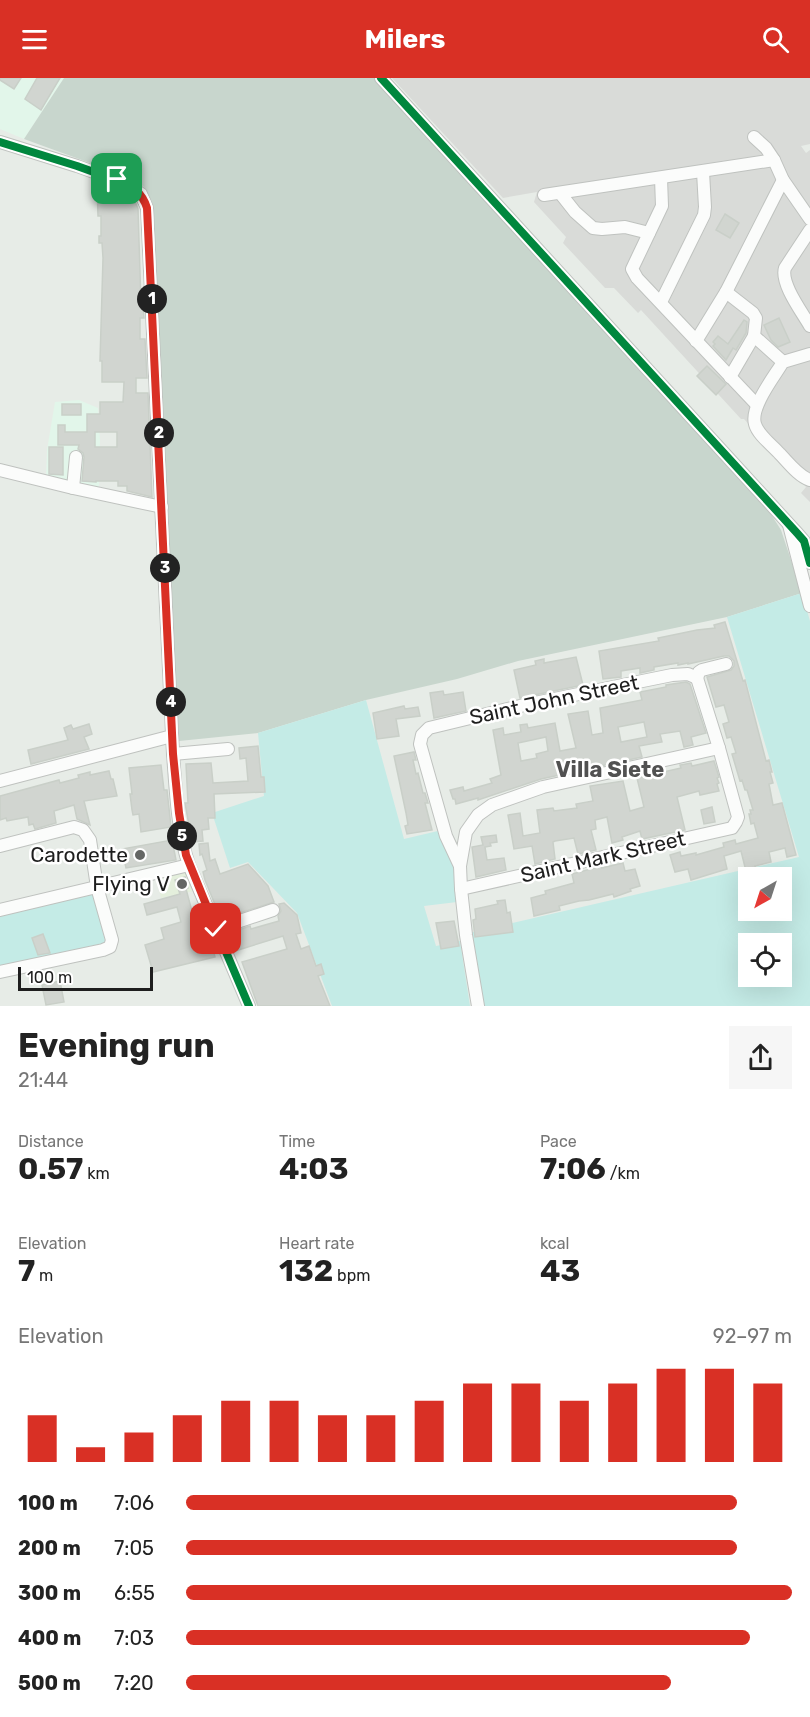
<!DOCTYPE html>
<html lang="en">
<head>
<meta charset="utf-8">
<style>
  body { margin:0; font-family:Rubik,sans-serif; background:#f6f6f6; color:#222; height:100vh; display:flex; flex-direction:column; font-size:22px; white-space:nowrap }
  * { box-sizing:border-box; margin:0 }
  p { font-size:20px; color:#767676 }
  .icon { flex:none; width:33px; height:33px; fill:none; stroke:currentColor; stroke-width:2; stroke-linecap:round; stroke-linejoin:round }
  .map { position:relative; height:928px; overflow:hidden }
  .sheet { display:flex; flex-direction:column; background:#fff; flex:1 }
  .sheet>* { flex:none }
  .needle { width:39px; rotate:219deg }
  .buttons { position:absolute; left:738px; top:789px; display:grid; gap:12px }
  .buttons a { display:grid; place-items:center; width:54px; height:54px; border-radius:0px; background:#fff; box-shadow:0 6px 24px #0002; font-size:30px }
  .scale { position:absolute; left:18px; bottom:15px; width:135px; box-sizing:border-box; padding-left:6px; border:3px solid #1e1e1e; border-top:0; font-size:16px; line-height:21px; white-space:nowrap; color:#1e1e1e; -webkit-text-stroke:4px #fff; paint-order:stroke }
  .pin { position:absolute; display:grid; place-items:center; width:51px; height:51px; color:#fff; margin:-26px; border-radius:12px; box-shadow:0 3px 9px #0006 }
  .km { position:absolute; width:30px; height:30px; margin:-15px; border-radius:50%; background:#222; color:#fff; font-size:16px; line-height:30px; text-align:center }
  .round { display:grid; place-items:center; flex:none; width:63px; height:63px; border-radius:0px; background:#f6f6f6 }
  .head { display:flex; align-items:center; justify-content:space-between; height:102px; padding:0 18px }
  h1 { font-size:33px; font-weight:700; line-height:45px }
  .stats { display:grid; grid-template-columns:repeat(3,1fr); gap:9px; height:102px; padding:6px 18px }
  .stats div { display:grid; align-content:center }
  .stats b { font-size:30px; font-weight:700 }
  .stats small { font-size:16px; font-weight:400 }
  .stats p { font-size:16px }
  .chart { height:168px; padding:12px 18px }
  .chart p { display:flex; justify-content:space-between }
  .chart svg { width:100%; height:108px; margin-top:6px; stroke:#d93025; stroke-width:6 }
  ul { padding:0 18px; list-style:none; font-size:20px }
  li { display:grid; grid-template-columns:96px 72px 1fr; align-items:center; height:45px }
  li i { height:15px; border-radius:8px; background:#d93025 }
  header { display:flex; justify-content:space-between; align-items:center; height:78px; padding:0 18px; background:#d93025; color:#fff; font-size:27px; font-weight:700 }
  .map>svg:first-child { display:block }
</style>
</head>
<body>
<header><svg class="icon" aria-label="menu" viewBox="0 0 24 24"><path d="M4 6h16M4 12h16M4 18h16"/></svg>Milers<svg class="icon" aria-label="search" viewBox="0 0 24 24"><circle cx="10" cy="10" r="6"/><path d="M15 15l6 6"/></svg></header>
<div class="map">
<svg width="810" height="928" viewBox="0 0 810 928">
  <rect width="100%" height="100%" fill="#e7ece7"/>
  <!-- residential -->
  <polygon fill="#d9dbd8" points="392,0 810,0 810,66 801,68 806,75 810,72 810,424 801,415 806,409 744,341 741,341 641,232 638,235 614,210 605,210 563,165 566,159 534,124 537,114 503,120"/>
  <!-- commercial -->
  <polygon fill="#e4efdc" points="187,793 194,813 161,820 156,799"/>
  <!-- education -->
  <g fill="#e2f6ea">
    <polygon points="0,0 64,0 24,61 0,51"/>
    <polygon points="79,322 98,330 100,362 99,414 46,400 47,372 55,324"/>
  </g>
  <!-- construction -->
  <polygon fill="#c8d6cd" points="64,0 376,0 769,433 781,452 802,515 727,539 518,583 457,601 366,622 258,655 179,663 171,547 153,138 150,121 144,109 134,101 24,61"/>
  <!-- grass -->
  <g fill="#c4ebe6" fill-rule="evenodd">
    <path d="M802,515L810,543V928H481L469,855L799,779L727,539ZM748,800H782V832H748ZM748,866H782V898H748Z"/>
    <polygon points="366,622 404,761 442,752 455,786 457,824 424,828 436,868 460,863 470,928 332,928 297,835 248,784 230,790 212,735 264,718 258,655"/>
    <polygon points="93,816 108,874 0,900 0,838"/>
  </g>
  <!-- building -->
  <g fill="#d1d5d0" stroke="#c9cfc8" stroke-width="1.5" fill-rule="evenodd">
    <polygon points="0,0 21,0 14,11 0,2"/>
    <polygon points="37,0 60,0 41,32 25,21"/>
    <path d="M97,106L110,109V115H117V121H134L138,131L141,226H143L144,240H140V261H145L147,300H136V315H148L152,419L127,413V408H118V403H96V404L82,403L84,379L83,375L78,371L79,367H58V347H65V354H87V336H100V324H123L124,304H102V283H100L103,180L102,165H99V158H101V138H98ZM95,354H117V369H95Z"/>
    <polygon points="725,136 739,145 730,160 716,152"/>
    <polygon points="779,240 790,264 778,269 771,262 764,247"/>
    <polygon points="744,242 747,244 746,255 736,272 733,270 726,282 713,268 715,266 713,264 718,258 728,266"/>
    <polygon points="707,288 726,306 716,317 697,298"/>
    <rect x="62" y="326" width="19" height="11"/>
    <polygon points="49,369 63,369 63,397 49,396"/>
    <polygon points="725,544 743,603 745,602 766,683 769,682 772,694 770,694 773,705 769,706 773,727 782,725 796,777 787,779 785,770 769,774 771,784 755,788 756,791 746,793 741,773 724,778 727,791 691,802 688,791 675,794 670,777 680,774 681,778 696,775 696,777 724,769 723,765 735,762 736,766 758,760 754,745 751,746 749,736 751,736 750,732 753,732 747,712 745,712 742,702 740,703 732,676 736,675 731,659 727,660 723,646 729,644 724,627 716,629 707,599 731,592 734,588 734,583 729,578 724,578 688,586 688,585 678,587 678,585 654,589 654,592 640,595 640,590 621,593 621,599 603,601 599,573 659,563 658,560 697,552 715,550 714,547"/>
    <polygon points="576,579 583,607 520,620 514,592 536,587 535,583 544,581 544,585"/>
    <path d="M686,604L690,606L706,655L691,659L693,667L684,669L680,653L660,656L662,664L639,668L642,679L541,701L478,722V720L456,726L455,721H453L450,712L463,709L464,713L492,705L490,701L501,697L493,652L503,650L504,657L521,654L520,647L527,646L528,650L555,645L560,673L576,670L568,636L588,633L592,657L603,655L600,630L642,622L640,614L666,609V607ZM644,644L647,659L621,664L618,649ZM546,659L548,673L536,676L537,680L521,683L518,665Z"/>
    <polygon points="443,613 444,617 463,614 466,633 434,640 430,615"/>
    <polygon points="404,628 405,631 418,629 420,638 396,641 399,658 377,661 373,635"/>
    <polygon points="89,646 92,656 84,659 89,671 31,686 28,672 68,662 64,650 71,647 73,651"/>
    <polygon points="258,668 261,699 264,699 265,714 214,716 215,740 208,740 209,751 202,752 203,763 192,764 185,725 188,725 186,686 211,685 213,705 248,703 246,680 240,681 239,670"/>
    <polygon points="414,674 416,682 413,682 416,696 418,695 423,715 425,715 428,725 425,725 432,752 407,756 405,748 408,747 406,735 394,678"/>
    <polygon points="714,683 719,699 717,700 719,705 717,706 719,713 700,717 699,713 677,719 685,752 642,761 640,753 622,759 623,762 612,765 607,739 595,742 596,751 591,752 596,772 578,776 574,760 555,763 553,764 555,781 535,786 532,768 514,771 508,737 520,735 523,758 540,755 537,732 553,730 554,733 577,730 576,726 593,723 590,708 623,703 630,733 644,729 637,700 681,690 680,687 691,685 692,688"/>
    <polygon points="161,687 164,712 167,712 171,749 141,754 139,736 133,737 132,732 130,716 132,716 129,690"/>
    <polygon points="109,693 111,701 113,701 117,718 84,723 90,747 77,741 74,727 54,733 56,745 35,751 33,746 29,747 28,739 7,743 6,740 0,742 0,718 59,702 60,705 79,700 78,697 90,694 90,697"/>
    <polygon points="712,729 715,744 704,746 701,732"/>
    <polygon points="496,757 497,764 490,765 491,768 485,769 487,782 504,780 506,792 476,799 472,769 483,767 481,759"/>
    <polygon points="172,762 176,782 126,790 122,771"/>
    <polygon points="208,765 210,783 215,781 220,796 248,786 268,808 274,824 221,841 205,802 203,794 207,792 202,776 200,777 199,766"/>
    <polygon points="623,785 625,793 635,791 640,808 630,811 631,813 620,817 614,819 613,816 589,822 579,823 559,828 560,832 534,838 531,820 546,816 545,813 574,805 572,796 602,788 602,790"/>
    <polygon points="185,799 188,810 186,811 193,837 197,836 201,852 207,850 215,879 153,894 145,867 164,861 161,850 181,844 177,829 147,837 144,826 180,816 175,802"/>
    <polygon points="505,822 507,835 510,834 513,854 475,859 473,842 476,841 475,831 498,826 497,823"/>
    <polygon points="284,825 297,837 301,855 296,856 301,871 309,868 316,888 321,886 324,896 318,898 330,928 258,928 242,884 287,871 283,858 235,873 227,856 250,848 251,851 279,843 278,838 281,833 279,826"/>
    <polygon points="454,843 459,868 441,871 436,845"/>
    <polygon points="43,856 50,875 38,877 32,860"/>
    <polygon points="60,903 64,924 46,927 42,907"/>
  </g>
  <g fill="none" stroke-linecap="round" stroke-linejoin="round">
    <!-- minor casing -->
    <g stroke="#bfc2bf" stroke-width="14">
      <g id="minor">
        <polyline points="381,0 797,455 804,463 810,485"/>
        <polyline points="754,59 766,70 774,82 783,102 810,141"/>
        <path d="M0,64L77,88L127,106L141,116L147,130L173,676C176,713 177,752 189,787L249,928"/>
        <polyline points="661,100 662,128 632,191 637,200 757,327"/>
        <polyline points="560,115 575,134 593,150 602,151 625,149 649,155"/>
        <polyline points="544,117 774,82"/>
        <path d="M810,152L785,190C780,205 802,234 810,248"/>
        <polyline points="726,214 753,235 756,240 754,258 783,284"/>
        <polyline points="661,224 704,137 705,129 703,94"/>
        <polyline points="696,263 726,214 783,102"/>
        <path d="M810,276L783,284C774,299 750,329 755,346C758,357 772,367 779,375C788,384 798,398 810,402"/>
        <polyline points="730,299 754,258"/>
        <polyline points="0,392 73,410 162,429"/>
        <polyline points="73,410 76,379"/>
        <polyline points="789,447 810,528"/>
        <polyline points="697,600 699,594 702,592 726,586"/>
        <polyline points="173,676 228,671"/>
        <polyline points="0,703 172,658"/>
        <polyline points="0,768 74,749 83,752 90,762 97,809 112,862 110,869 103,872 0,894"/>
        <polyline points="460,788 466,754 478,737 492,727 543,709 719,670"/>
        <polyline points="461,811 732,750 736,744 738,739 719,670 697,600"/>
        <polyline points="0,832 189,787"/>
        <polyline points="216,851 273,832"/>
        <polyline points="478,928 466,857 461,811 460,788 446,758 420,666 422,657 429,650 520,628 672,597 688,596 697,600"/>
      </g>
    </g>
    <!-- minor -->
    <use href="#minor" stroke="#fbfcfb" stroke-width="12"/>
    <!-- cycleway casing -->
    <g stroke="#fff" stroke-width="11">
      <g id="cycleway">
        <polyline points="381,0 797,455 804,463 810,485"/>
        <path d="M0,64L77,88L127,106L141,116L147,130L173,676C176,713 177,752 189,787L249,928"/>
      </g>
    </g>
    <!-- cycleway -->
    <use href="#cycleway" stroke="#00873e" stroke-width="8"/>
  </g>
  <g fill="none" stroke-linecap="round" stroke-linejoin="round">
    <!-- route casing -->
    <g stroke="#fff" stroke-width="12">
      <path id="route" d="M117,101C132,108 142,114 147,130L173,676L179,735L186,777L216,851"/>
    </g>
    <!-- route -->
    <use href="#route" stroke="#d93025" stroke-width="8"/>
  </g>
  <!-- markers -->
  <g fill="#646664" stroke="#fff" stroke-width="2">
    <circle cx="140" cy="777" r="6"/>
    <circle cx="182" cy="806" r="6"/>
  </g>
  <g text-anchor="middle" stroke-width="5" stroke-linejoin="round" paint-order="stroke">
    <!-- street labels -->
    <g font-size="21" fill="#1e1e1e" stroke="#fff">
      <text transform="translate(554 622) rotate(-12)" y="7">Saint John Street</text>
      <text transform="translate(603 779) rotate(-13)" y="7">Saint Mark Street</text>
    </g>
    <!-- poi labels -->
    <g font-size="21" fill="#1e1e1e" stroke="#fff" text-anchor="end">
      <text x="128" y="784">Carodette</text>
      <text x="170" y="813">Flying V</text>
    </g>
    <!-- neighbourhood labels -->
    <g font-size="22" font-weight="bold" fill="#515151" stroke="#fff">
      <text x="610" y="699">Villa Siete</text>
    </g>
  </g>
</svg>
<div class="buttons">
<a><svg class="needle" viewBox="-14 -14 28 28"><path d="M0-13l5 13h-10z" fill="#e53935"/><path d="M0 13l5-13h-10z" fill="#767676"/></svg></a>
<a><svg class="icon" aria-label="locate" viewBox="0 0 24 24"><circle cx="12" cy="12" r="6"/><path d="M12 2v4M12 18v4M2 12h4M18 12h4"/></svg></a>
</div>
<div class="scale">100 m</div>
<div class="pin" style="left:117px;top:101px;background:#1e9e55"><svg class="icon" aria-label="arrive" viewBox="0 0 24 24"><path d="M6 21V4h12l-3 4 3 4H6"/></svg></div>
<div class="pin" style="left:216px;top:851px;background:#d93025"><svg class="icon" aria-label="check" viewBox="0 0 24 24"><path d="M5 12l5 5 9-10"/></svg></div>
<b class="km" style="left:152px;top:221px">1</b>
<b class="km" style="left:159px;top:355px">2</b>
<b class="km" style="left:165px;top:490px">3</b>
<b class="km" style="left:171px;top:624px">4</b>
<b class="km" style="left:182px;top:758px">5</b>
</div>
<section class="sheet">
<div class="head"><div><h1>Evening run</h1><p>21:44</p></div><a class="round"><svg class="icon" aria-label="share" viewBox="0 0 24 24"><path d="M12 15V3M7 8l5-5 5 5M5 13v7h14v-7"/></svg></a></div>
<div class="stats">
<div><p>Distance</p><b>0.57<small> km</small></b></div>
<div><p>Time</p><b>4:03</b></div>
<div><p>Pace</p><b>7:06<small> /km</small></b></div>
</div>
<div class="stats">
<div><p>Elevation</p><b>7<small> m</small></b></div>
<div><p>Heart rate</p><b>132<small> bpm</small></b></div>
<div><p>kcal</p><b>43</b></div>
</div>
<div class="chart"><p><span>Elevation</span>92–97 m</p>
<svg viewBox="0 0 160 44" preserveAspectRatio="none"><path d="M5 44V25M15 44V38M25 44V32M35 44V25M45 44V19M55 44V19M65 44V25M75 44V25M85 44V19M95 44V12M105 44V12M115 44V19M125 44V12M135 44V6M145 44V6M155 44V12"/></svg>
</div>
<ul>
<li><b>100 m</b>7:06<i style="width:91%"></i></li>
<li><b>200 m</b>7:05<i style="width:91%"></i></li>
<li><b>300 m</b>6:55<i style="width:100%"></i></li>
<li><b>400 m</b>7:03<i style="width:93%"></i></li>
<li><b>500 m</b>7:20<i style="width:80%"></i></li>
</ul>
</section>
</body>
</html>
